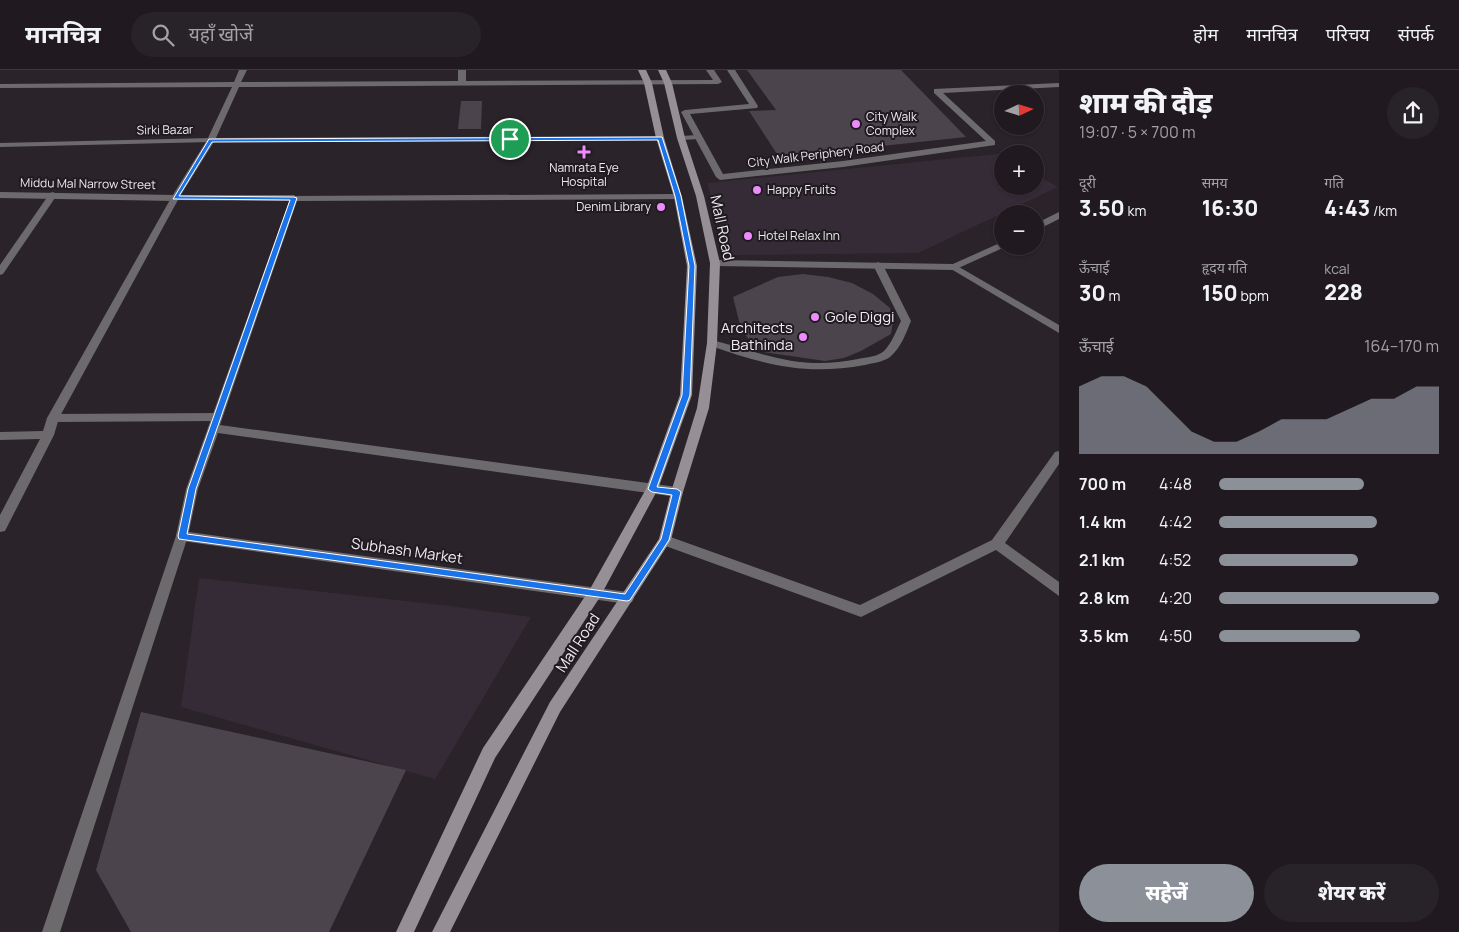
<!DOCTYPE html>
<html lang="hi">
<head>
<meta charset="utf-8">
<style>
  body { margin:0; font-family:Manrope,"Noto Sans Devanagari",sans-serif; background:#282329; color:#f1f3f6; height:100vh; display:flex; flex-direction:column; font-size:19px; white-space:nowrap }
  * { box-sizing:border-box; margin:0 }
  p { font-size:16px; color:#a2a1a5 }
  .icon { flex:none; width:28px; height:28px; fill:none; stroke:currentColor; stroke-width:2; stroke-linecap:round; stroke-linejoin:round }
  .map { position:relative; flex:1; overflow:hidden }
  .side { display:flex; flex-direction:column; background:#201a20; width:400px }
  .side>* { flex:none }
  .needle { width:32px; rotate:86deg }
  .fabs { position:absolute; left:994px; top:15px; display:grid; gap:10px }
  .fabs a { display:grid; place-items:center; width:50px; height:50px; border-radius:50%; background:#201a20; box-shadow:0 1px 4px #0004,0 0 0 1px #3d383e; font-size:25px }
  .pin { position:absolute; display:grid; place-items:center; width:42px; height:42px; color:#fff; margin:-21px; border:2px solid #fff; border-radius:50%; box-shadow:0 1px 5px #0007 }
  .round { display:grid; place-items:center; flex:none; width:52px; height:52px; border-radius:26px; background:#282329 }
  .head { display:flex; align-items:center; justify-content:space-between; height:85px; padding:0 20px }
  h1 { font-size:28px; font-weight:800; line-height:38px }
  .metrics { display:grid; grid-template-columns:repeat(3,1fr); gap:8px; height:85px; padding:5px 20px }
  .metrics div { display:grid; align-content:center }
  .metrics b { font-size:21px; font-weight:800 }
  .metrics small { font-size:14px; font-weight:400 }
  .metrics p { font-size:14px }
  .chart { height:140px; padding:10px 20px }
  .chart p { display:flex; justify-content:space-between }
  .chart svg { width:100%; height:90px; margin-top:5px; fill:#8c9099; opacity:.7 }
  .primary-button { display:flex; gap:10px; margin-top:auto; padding:10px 20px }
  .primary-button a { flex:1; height:58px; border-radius:30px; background:#8c9099; color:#fff; font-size:20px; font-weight:800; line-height:58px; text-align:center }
  .primary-button a+a { background:#282329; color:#f1f3f6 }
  ul { padding:0 20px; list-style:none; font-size:16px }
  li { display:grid; grid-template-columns:80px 60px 1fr; align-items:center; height:38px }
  li i { height:12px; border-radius:6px; background:#8c9099 }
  header { display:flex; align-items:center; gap:30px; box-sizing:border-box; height:70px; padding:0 25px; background:#201a20; border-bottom:1px solid #3d383e }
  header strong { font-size:24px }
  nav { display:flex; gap:28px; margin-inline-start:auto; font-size:18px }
  .search { width:350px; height:45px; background:#282329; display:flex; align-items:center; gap:12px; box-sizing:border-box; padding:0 18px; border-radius:28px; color:#a2a1a5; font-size:19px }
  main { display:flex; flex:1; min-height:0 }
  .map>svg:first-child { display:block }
</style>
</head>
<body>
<header>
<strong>मानचित्र</strong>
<div class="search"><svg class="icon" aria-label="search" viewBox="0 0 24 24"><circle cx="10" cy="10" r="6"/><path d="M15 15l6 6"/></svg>यहाँ खोजें</div>
<nav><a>होम</a><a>मानचित्र</a><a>परिचय</a><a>संपर्क</a></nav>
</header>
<main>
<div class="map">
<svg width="1059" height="862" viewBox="0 0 1059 862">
  <rect width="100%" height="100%" fill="#2a232a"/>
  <!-- built -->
  <g fill="#352b37">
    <polygon points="997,84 1002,87 1002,116 1035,116 1035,104 1058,117 918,183 729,185 707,113"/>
    <polygon points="199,508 450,536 531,547 435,709 181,637"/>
  </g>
  <!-- building -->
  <g fill="#4b444c">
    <polygon points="747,0 901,0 966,67 779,87 749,41 776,40"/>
    <polygon points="461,31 482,31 481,59 458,59"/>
    <polygon points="803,204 828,207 852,213 873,224 890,238 893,252 891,264 861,281 844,288 825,291 763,282 753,275 741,259 733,227 778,207"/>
    <polygon points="141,642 406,700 329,862 131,862 96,800"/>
  </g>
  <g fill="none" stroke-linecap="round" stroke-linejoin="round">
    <!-- service -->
    <g fill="#6d6a6e" fill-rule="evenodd">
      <polygon points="727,0 735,0 758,36 757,38 690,44 723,104 843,91 986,71 934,23 934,19 1059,13 1059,17 943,23 995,71 995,75 843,97 720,110 716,107 681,42 685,40 749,34"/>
      <polygon points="175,125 294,125 298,128 294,131 172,130 172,126"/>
      <polygon points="217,343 223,347 217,351 53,352 47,348 53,344"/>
      <polygon points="182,461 627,522 632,524 634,528 632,532 627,534 182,471 177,470 176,466 177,462"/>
    </g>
    <!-- pedestrian -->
    <polygon fill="#6d6a6e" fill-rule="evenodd" points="0,122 175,125 179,128 175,131 0,128"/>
    <!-- minor -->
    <g fill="#6d6a6e" fill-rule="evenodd">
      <polygon points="239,0 247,0 241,12 458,11 458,0 466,0 466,11 713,10 706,0 714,0 722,12 718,14 239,17 215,70 179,128 59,348 54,365 5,461 0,462 0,445 40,369 0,370 0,362 43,361 47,348 171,128 207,70 232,17 0,18 0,14 234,12"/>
      <polygon points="53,122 57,125 3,204 0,205 0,195 50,123"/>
      <polygon points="678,124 682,127 681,129 297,131 220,355 677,417 681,419 683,422 681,425 677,427 218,363 198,419 188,466 60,862 42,862 176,466 186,419 291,126"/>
      <path d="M878,192L883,195L911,251C906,263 901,278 890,287C883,292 873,293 865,295C805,306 765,295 708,275L707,273L712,270C765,284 801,301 858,289C867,287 877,287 884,281C892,273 896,261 901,251L873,195Z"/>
      <polygon points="954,194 1059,255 1059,263 951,199 949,197"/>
      <polygon points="1059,381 1059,394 1005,473 1059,512 1059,526 996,480 861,547 660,474 659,470 660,466 665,465 860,535 992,470 1055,382"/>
    </g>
    <!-- tertiary -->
    <g fill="#6d6a6e" fill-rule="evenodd">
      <polygon points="697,65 700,65 700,69 681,70 677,68 681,66"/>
      <polygon points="660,66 664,68 663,70 211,72 0,77 0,73 211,68"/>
      <polygon points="1059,142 1059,149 1035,161 1035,154"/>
      <polygon points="1002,172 1002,176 1005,177 954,200 715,196 710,193 715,190 953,194"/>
    </g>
    <!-- secondary -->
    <g fill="#969096" fill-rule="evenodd">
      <polygon points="638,0 646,0 652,13 664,68 682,127 697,196 692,325 658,419 600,527 495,688 414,862 396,862 483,678 590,519 646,419 680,325 687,196 674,127 656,68 644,13"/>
      <polygon points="658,0 666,0 672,13 685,68 704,126 720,193 717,273 709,338 683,422 671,470 560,642 450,862 432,862 550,632 659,469 671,422 697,338 707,273 710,193 696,126 677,68 664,13"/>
    </g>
  </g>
  <!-- route -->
  <path fill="#1a73e8" stroke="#fff" fill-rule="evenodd" d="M662,67L681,126L695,196L690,325L657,417L677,419L681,422L669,470L630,530L627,531L179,469L178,466L188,419L290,130L173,129L209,69ZM658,70L675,126L689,196L682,325L648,419L652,422L672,425L661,469L625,524L187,464L196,419L297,128L294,127L179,126L212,72Z"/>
  <!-- markers -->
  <g fill="#ec8cfa" stroke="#201a21" stroke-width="2">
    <circle cx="856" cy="54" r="5"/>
    <path d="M581.5 74.5h5v5h5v5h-5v5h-5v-5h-5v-5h5z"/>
    <circle cx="757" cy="120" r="5"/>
    <circle cx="661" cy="137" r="5"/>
    <circle cx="748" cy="166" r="5"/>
    <circle cx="815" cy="247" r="5"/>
    <circle cx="803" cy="267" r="5"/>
  </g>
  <g text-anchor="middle" stroke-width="4" stroke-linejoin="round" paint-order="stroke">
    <!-- far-poi labels -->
    <g font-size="12" fill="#efebf0" stroke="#201a21" text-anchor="start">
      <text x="866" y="51">City Walk<tspan x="866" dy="14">Complex</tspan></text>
      <text x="584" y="102" text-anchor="middle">Namrata Eye<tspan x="584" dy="14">Hospital</tspan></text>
      <text x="767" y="124">Happy Fruits</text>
      <text x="651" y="141" text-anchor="end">Denim Library</text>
      <text x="758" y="170">Hotel Relax Inn</text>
    </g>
    <!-- far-street labels -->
    <g font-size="12" fill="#efebf0" stroke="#201a21">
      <text transform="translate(165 60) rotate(-1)" y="4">Sirki Bazar</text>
      <text transform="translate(816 85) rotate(-7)" y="4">City Walk Periphery Road</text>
      <text transform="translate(88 114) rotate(1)" y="4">Middu Mal Narrow Street</text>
    </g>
    <!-- street labels -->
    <g font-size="15" fill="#efebf0" stroke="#201a21">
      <text transform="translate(722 158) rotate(78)" y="5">Mall Road</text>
      <text transform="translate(407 481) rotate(8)" y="5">Subhash Market</text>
      <text transform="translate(578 573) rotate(-57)" y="5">Mall Road</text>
    </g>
    <!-- poi labels -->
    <g font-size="15" fill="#efebf0" stroke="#201a21" text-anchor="start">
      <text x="825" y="252">Gole Diggi</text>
      <text x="793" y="263" text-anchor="end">Architects<tspan x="793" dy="17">Bathinda</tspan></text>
    </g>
  </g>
</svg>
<div class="fabs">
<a><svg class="needle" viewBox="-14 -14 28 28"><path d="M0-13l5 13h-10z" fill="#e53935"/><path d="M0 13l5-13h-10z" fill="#a2a1a5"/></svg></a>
<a>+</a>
<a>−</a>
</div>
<div class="pin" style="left:510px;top:69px;background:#1e9e55"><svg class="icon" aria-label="arrive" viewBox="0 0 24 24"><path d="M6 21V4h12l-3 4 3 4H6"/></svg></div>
</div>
<section class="side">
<div class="head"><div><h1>शाम की दौड़</h1><p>19:07 · 5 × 700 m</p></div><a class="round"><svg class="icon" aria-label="share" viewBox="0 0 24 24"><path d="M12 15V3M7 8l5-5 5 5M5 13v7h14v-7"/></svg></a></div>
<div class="metrics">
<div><p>दूरी</p><b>3.50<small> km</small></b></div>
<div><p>समय</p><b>16:30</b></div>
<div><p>गति</p><b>4:43<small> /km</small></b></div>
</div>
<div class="metrics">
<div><p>ऊँचाई</p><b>30<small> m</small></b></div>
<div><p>हृदय गति</p><b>150<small> bpm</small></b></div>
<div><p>kcal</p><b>228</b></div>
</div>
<div class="chart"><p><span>ऊँचाई</span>164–170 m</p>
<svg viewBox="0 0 160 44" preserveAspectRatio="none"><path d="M0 44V11L10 6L20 6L30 11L40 22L50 33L60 38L70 38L80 33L90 27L100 27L110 27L120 22L130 17L140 17L150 11L160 11V44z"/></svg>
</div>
<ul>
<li><b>700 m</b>4:48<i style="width:66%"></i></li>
<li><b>1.4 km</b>4:42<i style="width:72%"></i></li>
<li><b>2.1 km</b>4:52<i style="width:63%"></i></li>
<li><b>2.8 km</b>4:20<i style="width:100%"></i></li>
<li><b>3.5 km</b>4:50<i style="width:64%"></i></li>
</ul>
<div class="primary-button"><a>सहेजें</a><a>शेयर करें</a></div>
</section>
</main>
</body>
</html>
